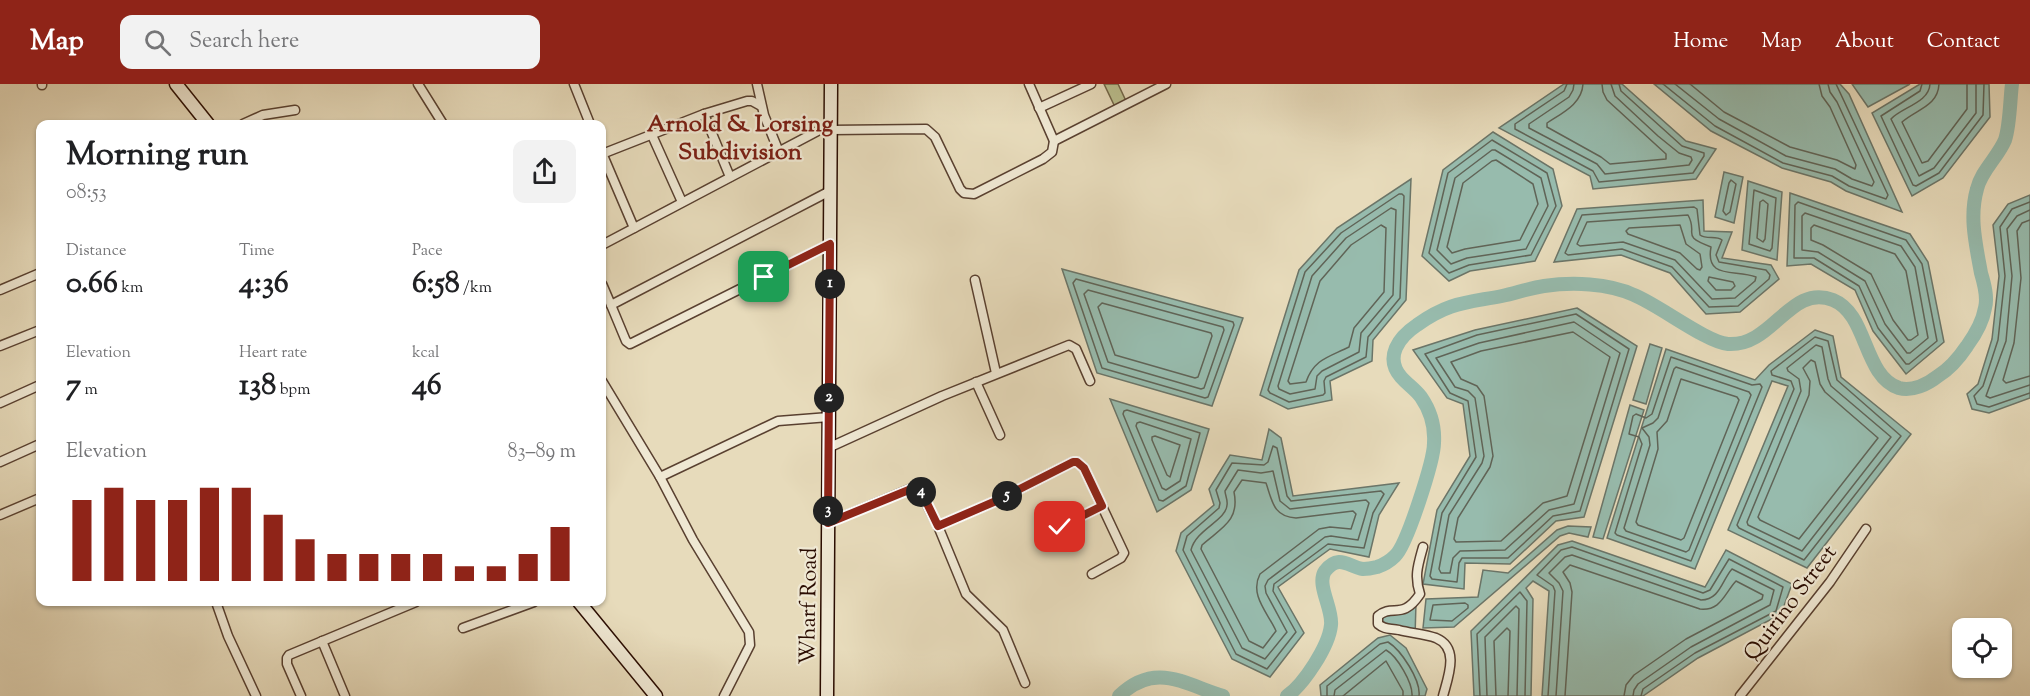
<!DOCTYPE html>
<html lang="en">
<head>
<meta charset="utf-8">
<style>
  body { margin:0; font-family:"Sorts Mill Goudy",serif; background:#f2f2f2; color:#202124; height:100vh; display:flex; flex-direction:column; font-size:22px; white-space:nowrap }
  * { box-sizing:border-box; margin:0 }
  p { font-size:20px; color:#757577 }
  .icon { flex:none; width:33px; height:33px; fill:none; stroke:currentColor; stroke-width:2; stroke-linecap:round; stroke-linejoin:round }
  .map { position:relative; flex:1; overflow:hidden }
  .panel { position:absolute; left:36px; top:36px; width:570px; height:486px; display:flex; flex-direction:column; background:#fff; border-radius:12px; box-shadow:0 2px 4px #0004 }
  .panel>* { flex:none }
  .controls { position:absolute; left:1952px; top:534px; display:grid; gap:12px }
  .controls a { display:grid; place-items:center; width:60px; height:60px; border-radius:12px; background:#fff; box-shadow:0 2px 4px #0004; font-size:30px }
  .pin { position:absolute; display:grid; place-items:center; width:51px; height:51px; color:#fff; margin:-26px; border-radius:12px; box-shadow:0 3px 9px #0006 }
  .km { position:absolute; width:30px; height:30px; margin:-15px; border-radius:50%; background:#222; color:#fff; font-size:16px; line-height:30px; text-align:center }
  .round { display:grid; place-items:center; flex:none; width:63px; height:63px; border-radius:12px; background:#f2f2f2 }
  .head { display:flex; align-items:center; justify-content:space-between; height:102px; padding:0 30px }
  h1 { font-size:33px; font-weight:700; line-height:45px }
  .stats { display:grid; grid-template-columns:repeat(3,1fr); gap:9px; height:102px; padding:6px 30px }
  .stats div { display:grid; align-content:center }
  .stats b { font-size:30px; font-weight:700 }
  .stats small { font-size:16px; font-weight:400 }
  .stats p { font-size:16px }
  .chart { height:168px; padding:12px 30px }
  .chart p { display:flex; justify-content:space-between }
  .chart svg { width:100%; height:108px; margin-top:6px; stroke:#8f2418; stroke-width:6 }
  header { display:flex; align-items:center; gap:36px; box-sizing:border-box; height:84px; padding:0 30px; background:#8f2418; color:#fff }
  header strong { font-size:28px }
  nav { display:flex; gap:33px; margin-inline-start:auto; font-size:21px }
  .search { width:420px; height:54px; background:#f2f2f2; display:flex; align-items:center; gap:15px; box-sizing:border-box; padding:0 21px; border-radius:12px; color:#757577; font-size:22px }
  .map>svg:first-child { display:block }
</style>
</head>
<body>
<header>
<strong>Map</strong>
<div class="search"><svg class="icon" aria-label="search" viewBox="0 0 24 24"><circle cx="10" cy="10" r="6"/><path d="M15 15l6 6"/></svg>Search here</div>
<nav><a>Home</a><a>Map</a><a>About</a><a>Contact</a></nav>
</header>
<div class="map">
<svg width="2030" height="612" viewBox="0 0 2030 612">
  <rect width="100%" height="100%" fill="#e7dbbb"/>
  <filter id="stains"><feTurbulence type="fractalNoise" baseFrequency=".00333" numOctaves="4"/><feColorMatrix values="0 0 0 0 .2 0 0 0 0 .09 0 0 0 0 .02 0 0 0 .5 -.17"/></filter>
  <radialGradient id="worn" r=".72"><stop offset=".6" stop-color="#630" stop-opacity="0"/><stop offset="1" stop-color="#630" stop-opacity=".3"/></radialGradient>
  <!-- green -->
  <polygon fill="#babe8d" stroke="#726547" stroke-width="1.5" points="1104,0 1118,0 1126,17 1115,23"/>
  <!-- water -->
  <g fill="#97bbad" stroke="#6b7568" stroke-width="1.5">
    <polygon points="1564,0 1622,0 1686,57 1716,65 1696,95 1593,105 1590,92 1499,44"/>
    <polygon points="1654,0 1840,0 1849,10 1902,128 1846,107 1831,98 1782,84 1711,47"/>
    <polygon points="1852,0 1910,0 1868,23"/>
    <polygon points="1920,0 1989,0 1990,33 1943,94 1912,112 1872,29"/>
    <polygon points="1493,48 1553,85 1562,122 1535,177 1470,187 1449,197 1422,172 1443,86"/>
    <polygon points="1724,88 1743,93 1734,139 1715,133"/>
    <polygon points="1411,95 1406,216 1373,256 1372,277 1330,297 1332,316 1288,325 1260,311 1299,186 1337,144"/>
    <polygon points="1748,97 1782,108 1777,176 1742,166"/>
    <polygon points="1790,109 1910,150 1928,178 1944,258 1906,290 1873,247 1855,206 1811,180 1787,182"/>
    <polygon points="2030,111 2030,314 1989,329 1972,325 1967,310 1978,300 1992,255 1999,192 1993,141 2008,120"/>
    <polygon points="1703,116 1704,147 1732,148 1722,174 1771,181 1779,195 1740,228 1706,230 1670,189 1621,171 1554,178 1577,125"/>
    <polygon points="1062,185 1243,234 1212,322 1097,289"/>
    <polygon points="1577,224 1637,262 1584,433 1556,437 1510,480 1465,479 1464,505 1423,500 1437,426 1470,372 1463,320 1447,314 1413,266 1475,246"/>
    <polygon points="1815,246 1833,252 1841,293 1911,350 1807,484 1728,446 1788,302 1772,297 1695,485 1607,454 1666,265 1755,296 1769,281"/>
    <polygon points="1650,260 1662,264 1646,320 1633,316"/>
    <polygon points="1110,315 1209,345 1191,406 1157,428"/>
    <polygon points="1630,321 1644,326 1603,455 1593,453"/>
    <polygon points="1269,345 1281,354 1293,412 1399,399 1379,431 1369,473 1330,465 1278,503 1304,549 1270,593 1232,575 1176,467 1181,449 1214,421 1209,405 1230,371 1262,376"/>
    <polygon points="1568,442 1591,443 1588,453 1569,449 1560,452 1454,543 1423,544 1426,515 1478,513 1483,486 1508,489 1557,446"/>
    <polygon points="1572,457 1705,503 1726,466 1792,500 1781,530 1698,574 1643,612 1542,612 1549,507 1533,497 1526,504 1533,515 1531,612 1474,612 1471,547 1558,461"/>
    <polygon points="1416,519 1415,553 1383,545 1380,534 1399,529"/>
    <polygon points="1390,551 1406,564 1427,605 1425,612 1321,612 1320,601 1378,554"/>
  </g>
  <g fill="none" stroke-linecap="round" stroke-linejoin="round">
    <!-- shore -->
    <g stroke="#606457" stroke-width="1.5">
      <polyline points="1567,0 1564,7 1515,40 1515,45 1593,87 1599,98 1693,89 1704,72 1704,69 1682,62 1621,7 1619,0"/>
      <polyline points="1574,0 1573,6 1569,13 1529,40 1529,44 1597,80 1605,90 1689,81 1692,76 1691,73 1679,69 1658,52 1615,12 1611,0"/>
      <path d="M1583,0C1582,20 1562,29 1547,39V43L1601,73L1610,80L1666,75V70L1607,16L1603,8L1602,0"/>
      <polyline points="1663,0 1715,42 1783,79 1832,92 1849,102 1886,115 1888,111 1836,0"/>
      <polyline points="1675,0 1719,35 1786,72 1835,85 1852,95 1872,102 1874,98 1837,18 1830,8 1828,0"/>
      <polyline points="1690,0 1724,28 1790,63 1837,76 1855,85 1856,81 1830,23 1822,12 1819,0"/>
      <polyline points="1922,0 1920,7 1881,32 1913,101 1916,102 1939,89 1983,31 1984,0"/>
      <path d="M1930,0C1929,19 1902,23 1891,35L1919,92L1934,84L1976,29V0"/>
      <path d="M1939,0C1938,22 1917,25 1902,38L1922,79L1928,77L1967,25V0"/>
      <polygon points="1492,56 1547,89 1556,122 1531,171 1469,181 1449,189 1429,169 1448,89"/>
      <polygon points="1492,66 1495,66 1541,94 1548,122 1526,165 1467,174 1451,180 1437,166 1455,94"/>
      <polygon points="1496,76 1533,100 1538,120 1520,156 1465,165 1452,169 1447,163 1463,99 1492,77"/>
      <polygon points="1731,96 1736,100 1730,128 1726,131 1723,127 1729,99"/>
      <polygon points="1754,106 1776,114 1772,164 1770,167 1749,160"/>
      <polygon points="1399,110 1402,110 1404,112 1400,214 1368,253 1366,273 1326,293 1324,297 1325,309 1323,311 1289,318 1270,309 1268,306 1305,188 1341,149"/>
      <polygon points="1763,116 1768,120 1765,155 1763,158 1757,154 1760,118"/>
      <polygon points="1798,118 1906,156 1922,180 1937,257 1909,280 1906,280 1878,244 1859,202 1814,174 1794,174 1795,121"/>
      <polyline points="2030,118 2012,125 2000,143 2005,192 1998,256 1983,302 1974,312 1977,320 1989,323 2030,309"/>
      <path d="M1694,123L1697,125L1700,151C1707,156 1716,151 1722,156L1716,171L1719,178L1766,186L1770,191L1769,195L1738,222L1709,223L1672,183L1622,165L1568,171L1565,169L1582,131Z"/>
      <polygon points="1391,124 1396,126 1393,211 1361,249 1359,268 1322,287 1317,292 1315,305 1290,310 1279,305 1278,302 1312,192 1346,154"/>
      <polyline points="2030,126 2017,132 2007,145 2012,192 2006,257 1986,312 1990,314 2030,301"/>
      <polygon points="1805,129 1901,162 1915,183 1928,254 1910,269 1907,269 1885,240 1865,197 1818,168 1802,166 1802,132"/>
      <path d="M1688,131C1699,151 1679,151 1711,163C1705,196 1735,185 1756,193L1755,197L1735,214L1712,215L1675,176L1623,158L1580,162L1577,160L1587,138Z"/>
      <polyline points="2030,136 2022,139 2017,147 2021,194 2014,259 2003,296 2006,299 2030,292"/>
      <path d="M1381,141L1386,144L1384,208L1354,244L1349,263C1329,273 1314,275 1306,298L1290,300L1288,297L1320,197L1351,161Z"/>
      <polygon points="1680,141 1686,160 1700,170 1702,183 1700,186 1697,185 1680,169 1628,150 1626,147 1629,144"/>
      <polygon points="1814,141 1895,170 1906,187 1918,251 1911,256 1908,256 1893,236 1871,190 1823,161 1811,156 1811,144"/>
      <polygon points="1709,193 1733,198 1735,202 1731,206 1716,206 1708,197"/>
      <polygon points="1076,195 1233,238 1234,241 1208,313 1205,314 1102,284 1073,199"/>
      <polygon points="1088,206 1223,243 1224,246 1204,304 1201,305 1108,278 1084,210"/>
      <polygon points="1102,219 1211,249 1212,252 1198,293 1195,294 1115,271 1098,223"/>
      <polygon points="1576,230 1629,265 1580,427 1553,432 1508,474 1462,474 1459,479 1457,498 1432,495 1430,492 1442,429 1476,373 1468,317 1450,309 1425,270 1477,251"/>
      <polygon points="1574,238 1620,269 1574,420 1549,426 1505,466 1460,467 1453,474 1450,489 1441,489 1439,485 1449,431 1482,379 1484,372 1475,314 1468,307 1455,303 1436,274 1479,259"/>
      <polygon points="1573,248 1610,273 1567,412 1543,419 1501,457 1456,458 1454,455 1458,434 1490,383 1493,372 1484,312 1477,302 1461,295 1451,278 1481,267"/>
      <polygon points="1815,253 1828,257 1837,296 1901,352 1804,476 1739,444 1737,441 1794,305 1791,297 1772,291 1771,287"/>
      <polygon points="1816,261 1822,263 1828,295 1831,302 1891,353 1802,467 1748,441 1747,438 1801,307 1799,295 1788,287 1787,284"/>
      <polygon points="1671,273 1752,301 1760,300 1762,303 1691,477 1617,451 1615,449 1642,360 1639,353 1629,350 1633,332 1636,330 1646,334 1652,330"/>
      <polygon points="1811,276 1815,278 1820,300 1825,308 1878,354 1799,455 1760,436 1758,433 1809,311 1810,297 1803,284"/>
      <polygon points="1676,283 1749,308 1751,311 1689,466 1686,468 1626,447 1624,444 1650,361 1649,353 1642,344 1653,339 1658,334 1674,285"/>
      <polygon points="1681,295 1737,313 1739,316 1684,454 1681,456 1638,441 1636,438 1658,365 1657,348 1667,337"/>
      <polygon points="1127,326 1200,349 1186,402 1163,417 1159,416 1123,330 1124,327"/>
      <polygon points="1140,338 1191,355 1180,397 1166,406 1162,404 1136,342 1137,339"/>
      <polygon points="1155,352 1180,361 1170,393 1167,391 1152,356 1152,353"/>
      <polygon points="1273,362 1277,364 1287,412 1291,417 1381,407 1384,410 1373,429 1364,464 1328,460 1274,500 1273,507 1296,548 1267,585 1236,570 1183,466 1187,452 1219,424 1220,419 1216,406 1232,379 1264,381 1268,378"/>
      <path d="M1238,386L1261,389L1273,387L1280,417L1290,425L1366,416L1369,419L1358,456L1331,452L1325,453L1268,496L1265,502L1266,509L1287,548L1265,575L1242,564L1191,466C1196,445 1226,437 1227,421C1228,416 1225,411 1225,407Z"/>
      <path d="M1242,396L1266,399C1272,416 1273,433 1296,434L1353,427L1356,430L1351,445L1330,443L1319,445L1260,490C1249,511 1268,529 1276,547L1263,564L1249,557L1201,465L1202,461C1221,444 1240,437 1234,408Z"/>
      <polygon points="1465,519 1468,521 1468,524 1452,537 1430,536 1433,521"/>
      <path d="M1327,612V602L1380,560L1388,558C1401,566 1421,596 1419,612"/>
      <path d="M1334,612L1335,606L1386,566C1397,572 1413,599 1412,612"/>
      <polyline points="1343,612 1386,577 1403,607 1403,612"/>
      <polyline points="1480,612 1477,550 1520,508 1527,517 1525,612"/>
      <polyline points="1487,612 1485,553 1516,522 1519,525 1517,612"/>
      <polyline points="1496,612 1494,557 1507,544 1510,547 1508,612"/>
      <polyline points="1548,612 1555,507 1553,502 1537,491 1561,466 1572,463 1703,509 1710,506 1729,475 1783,503 1776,527 1695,569 1643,605 1641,612"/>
      <path d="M1556,612L1563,507L1559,499L1549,489L1565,473L1572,471L1701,516C1720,516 1722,496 1732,485L1774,506L1770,521L1691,563L1638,600L1634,606L1633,612"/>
      <path d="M1565,612L1572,508L1570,499L1563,488L1570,481L1700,525C1721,527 1724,510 1736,497L1763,511L1762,515L1686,555L1634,591L1626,601L1624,612"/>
    </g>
    <!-- river -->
    <g stroke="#97bbad" stroke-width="14">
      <path d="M1119,612C1155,577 1184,600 1223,612"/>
      <path d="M1287,612C1304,600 1329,562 1331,541C1333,525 1316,500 1325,487C1339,469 1349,483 1363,485C1368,485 1373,484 1377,483C1383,481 1391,476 1395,472C1407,461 1434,376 1434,359C1435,343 1430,326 1421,313C1415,305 1407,300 1401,293C1384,273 1399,253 1417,241C1449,218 1466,219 1502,212C1516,209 1530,204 1544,202C1572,198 1608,199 1634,211C1659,221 1706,258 1728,260C1773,263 1790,199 1833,216C1868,230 1863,292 1899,304C1912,308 1928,300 1938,292C1951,284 1959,274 1967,262C1975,251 1983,236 1985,224C1988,213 1984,199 1981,189C1976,161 1969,133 1977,105C1981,87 1998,73 2005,56C2010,41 2010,16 2012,0"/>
    </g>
    <!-- street casing -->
    <g stroke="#594030" stroke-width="11">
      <g id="street">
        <polyline points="42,0 42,1"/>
        <polyline points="418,0 443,40"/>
        <polyline points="574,0 590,40"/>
        <polyline points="757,0 764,31 779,68"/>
        <polyline points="1039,24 1091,0"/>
        <polyline points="704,30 730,93"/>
        <polyline points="243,40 263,31 295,26"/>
        <polyline points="831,46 926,45 935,53 960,105 964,109 974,110 1043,75 1052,68 1054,57 1029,0"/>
        <polyline points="651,49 682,118"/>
        <polyline points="1054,57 1166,0"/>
        <polyline points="602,69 634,144"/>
        <polyline points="602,70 704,30 747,17 752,17 761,22"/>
        <polyline points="830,160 630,260 626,257 611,221 830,107"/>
        <polyline points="602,161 831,40"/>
        <polyline points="975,196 996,289"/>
        <polyline points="602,200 611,221"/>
        <polyline points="0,206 40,189"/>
        <polyline points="0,262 40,246"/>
        <polyline points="602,297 660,393 693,456 749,548 750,561 724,612"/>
        <polyline points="976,298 1000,351"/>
        <polyline points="0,319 40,301"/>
        <polyline points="828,364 942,312 1069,261 1076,265 1090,297"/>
        <polyline points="0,378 40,360"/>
        <polyline points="660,393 778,337 829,333"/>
        <polyline points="0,431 40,414"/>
        <polyline points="828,439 912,404 919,405 938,442 966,510 1003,546 1025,599"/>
        <polyline points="938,442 996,417 1073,378 1077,378 1084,384 1124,469 1121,474 1092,490"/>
        <polyline points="1060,443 1102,422"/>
        <path d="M1423,463C1418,481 1414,492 1420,510C1402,537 1393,519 1378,532V540C1385,546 1390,544 1399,546C1410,549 1425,550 1436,554C1460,564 1448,593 1443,612"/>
        <polyline points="216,518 228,552 256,612"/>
        <polyline points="463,544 534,518"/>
        <polyline points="322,557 345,612"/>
        <polyline points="301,612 287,580 287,574 289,571 416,518"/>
        <polyline points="1740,612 1830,498 1866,445"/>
      </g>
    </g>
    <!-- secondary casing -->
    <g stroke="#2a0c01" stroke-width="15">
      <g id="secondary">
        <polyline points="176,0 208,40"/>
        <polyline points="579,518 656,612"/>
        <polyline points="827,612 831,0"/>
      </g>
    </g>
    <!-- street -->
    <use href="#street" stroke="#efe8d3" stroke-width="8"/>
    <!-- secondary -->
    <use href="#secondary" stroke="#efe8d3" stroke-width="12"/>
  </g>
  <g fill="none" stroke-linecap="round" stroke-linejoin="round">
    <!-- route casing -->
    <g stroke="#fff" stroke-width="12">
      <polyline id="route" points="764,193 830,160 828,439 916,403 922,409 938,442 996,417 1073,378 1077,378 1084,384 1102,422 1060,443"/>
    </g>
    <!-- route -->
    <use href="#route" stroke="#8f2418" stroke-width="8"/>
  </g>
  <g text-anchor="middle" stroke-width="4.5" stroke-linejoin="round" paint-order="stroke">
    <!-- street labels -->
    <g font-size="22" fill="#2a0c01" stroke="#efe8d3">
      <text transform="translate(1789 518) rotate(-53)" y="8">Quirino Street</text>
      <text transform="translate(807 522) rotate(-89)" y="8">Wharf Road</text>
    </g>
    <!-- neighbourhood labels -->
    <g font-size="24" font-weight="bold" fill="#7a1f14" stroke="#efe8d3">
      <text x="740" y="47">Arnold &amp; Lorsing<tspan x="740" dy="28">Subdivision</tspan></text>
    </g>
  </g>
  <rect width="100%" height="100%" filter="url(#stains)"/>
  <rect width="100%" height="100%" fill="url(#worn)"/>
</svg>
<div class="controls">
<a><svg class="icon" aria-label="locate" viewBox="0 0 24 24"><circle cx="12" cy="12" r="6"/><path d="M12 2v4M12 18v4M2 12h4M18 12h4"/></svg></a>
</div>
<div class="pin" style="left:764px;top:193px;background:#1e9e55"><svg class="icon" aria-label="arrive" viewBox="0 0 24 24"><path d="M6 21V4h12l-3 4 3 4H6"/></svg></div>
<div class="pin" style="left:1060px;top:443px;background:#d93025"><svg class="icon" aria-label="check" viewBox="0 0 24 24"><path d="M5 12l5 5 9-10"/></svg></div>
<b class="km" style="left:830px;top:200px">1</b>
<b class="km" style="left:829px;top:314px">2</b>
<b class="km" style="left:828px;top:427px">3</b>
<b class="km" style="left:921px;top:408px">4</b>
<b class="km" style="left:1007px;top:412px">5</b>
<section class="panel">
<div class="head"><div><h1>Morning run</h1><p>08:53</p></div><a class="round"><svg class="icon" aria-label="share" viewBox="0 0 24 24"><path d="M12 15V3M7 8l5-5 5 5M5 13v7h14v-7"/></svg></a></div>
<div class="stats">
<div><p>Distance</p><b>0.66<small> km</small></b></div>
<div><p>Time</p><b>4:36</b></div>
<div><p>Pace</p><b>6:58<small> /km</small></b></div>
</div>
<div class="stats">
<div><p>Elevation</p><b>7<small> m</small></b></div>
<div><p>Heart rate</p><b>138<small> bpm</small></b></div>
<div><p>kcal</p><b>46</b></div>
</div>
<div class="chart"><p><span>Elevation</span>83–89 m</p>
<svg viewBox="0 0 160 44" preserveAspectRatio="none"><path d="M5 44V11M15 44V6M25 44V11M35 44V11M45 44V6M55 44V6M65 44V17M75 44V27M85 44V33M95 44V33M105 44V33M115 44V33M125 44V38M135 44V38M145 44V33M155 44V22"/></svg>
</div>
</section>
</div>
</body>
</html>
